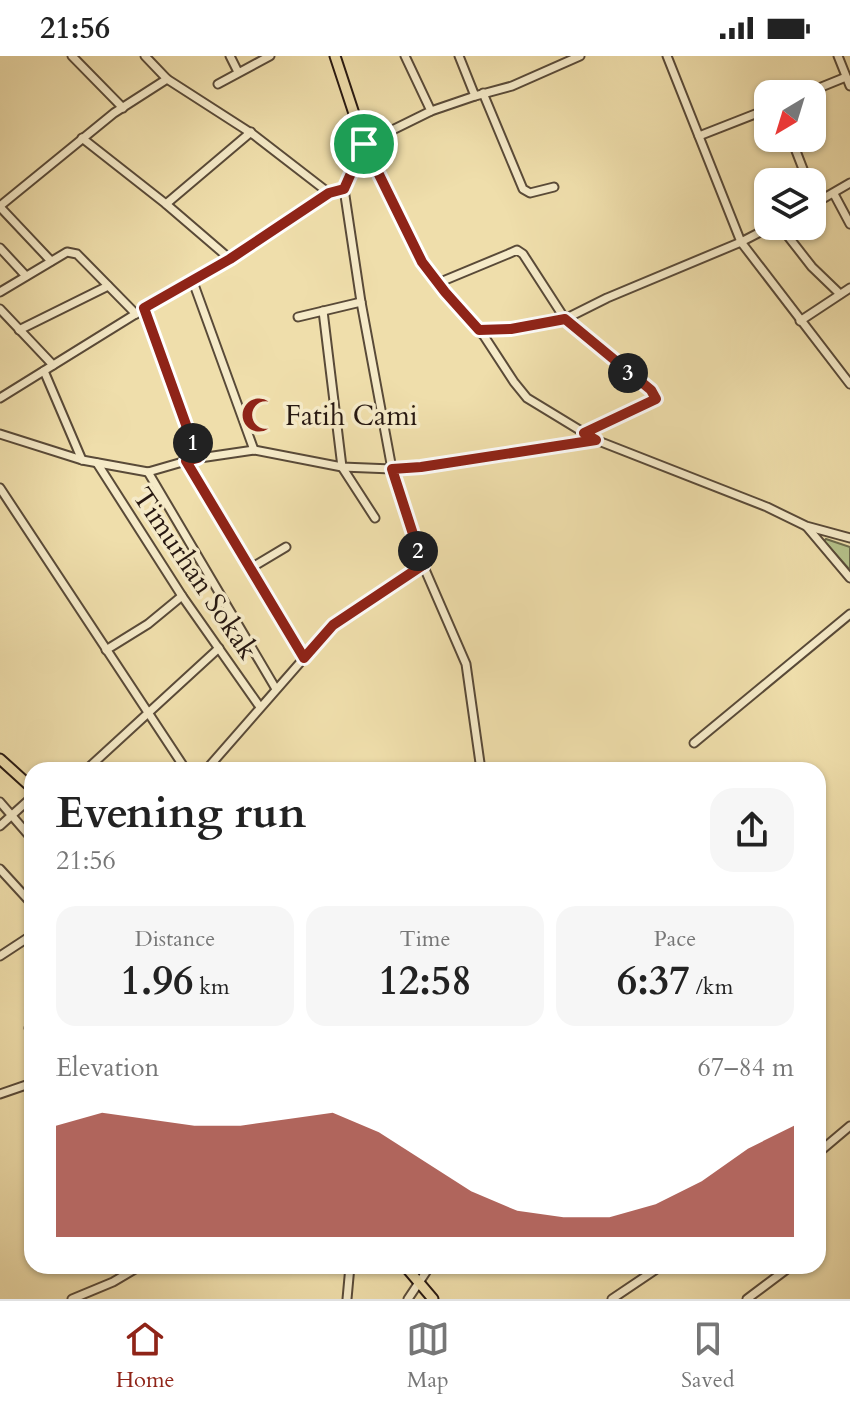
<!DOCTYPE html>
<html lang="en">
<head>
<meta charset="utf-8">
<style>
  body { margin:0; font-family:Cardo,serif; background:#f6f6f6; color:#222; height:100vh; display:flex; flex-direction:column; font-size:30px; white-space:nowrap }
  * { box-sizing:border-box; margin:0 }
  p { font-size:26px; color:#767676 }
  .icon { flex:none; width:44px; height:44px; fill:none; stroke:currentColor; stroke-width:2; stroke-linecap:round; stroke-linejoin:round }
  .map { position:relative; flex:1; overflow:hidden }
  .side { position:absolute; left:24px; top:706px; width:802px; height:512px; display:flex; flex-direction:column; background:#fff; border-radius:24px; box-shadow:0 2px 6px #0004 }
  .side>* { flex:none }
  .needle { width:52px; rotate:218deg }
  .buttons { position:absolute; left:754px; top:24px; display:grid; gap:16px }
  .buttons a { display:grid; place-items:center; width:72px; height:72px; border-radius:16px; background:#fff; box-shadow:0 2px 6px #0004; font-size:40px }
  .pin { position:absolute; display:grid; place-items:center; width:68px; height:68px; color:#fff; margin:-34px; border:4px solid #fff; border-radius:50%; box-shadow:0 2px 8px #0007 }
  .km { position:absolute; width:40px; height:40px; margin:-20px; border-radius:50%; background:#222; color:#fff; font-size:22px; line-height:40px; text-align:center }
  .round { display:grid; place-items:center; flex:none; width:84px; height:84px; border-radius:24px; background:#f6f6f6 }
  .head { display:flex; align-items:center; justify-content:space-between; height:136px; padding:0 32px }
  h1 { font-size:44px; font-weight:800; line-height:60px }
  .stats { display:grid; grid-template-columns:repeat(3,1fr); gap:12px; height:136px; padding:8px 32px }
  .stats div { display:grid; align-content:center; border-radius:20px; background:#f6f6f6; text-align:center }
  .stats b { font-size:40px; font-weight:800 }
  .stats small { font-size:22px; font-weight:400 }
  .stats p { font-size:22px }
  .chart { height:224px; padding:16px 32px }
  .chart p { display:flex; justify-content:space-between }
  .chart svg { width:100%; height:144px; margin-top:8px; fill:#8f2418; opacity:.7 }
  .status { display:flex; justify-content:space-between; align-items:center; height:56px; padding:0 40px; background:#fff; direction:ltr }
  .status svg { height:22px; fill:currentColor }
  .tabs { display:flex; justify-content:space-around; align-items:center; height:112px; border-top:2px solid #e0e0e0; background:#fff; font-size:22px; color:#767676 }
  .tabs a { display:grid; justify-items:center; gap:4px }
  .tabs .on { color:#8f2418 }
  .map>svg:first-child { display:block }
</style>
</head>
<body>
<div class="status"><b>21:56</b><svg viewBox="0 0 49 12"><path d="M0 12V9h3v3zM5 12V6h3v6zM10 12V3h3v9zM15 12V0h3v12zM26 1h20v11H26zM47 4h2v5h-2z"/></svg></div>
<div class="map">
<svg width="850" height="1243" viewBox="0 0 850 1243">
  <rect width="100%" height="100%" fill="#efdeab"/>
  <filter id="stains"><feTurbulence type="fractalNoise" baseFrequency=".0025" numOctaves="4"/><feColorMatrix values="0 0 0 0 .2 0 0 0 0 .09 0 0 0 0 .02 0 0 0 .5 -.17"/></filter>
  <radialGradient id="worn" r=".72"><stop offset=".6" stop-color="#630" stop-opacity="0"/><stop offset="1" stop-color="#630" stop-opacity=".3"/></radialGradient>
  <!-- green -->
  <polygon fill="#b6c28b" stroke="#6e6d4e" stroke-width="2" points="826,483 850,491 850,514 824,485"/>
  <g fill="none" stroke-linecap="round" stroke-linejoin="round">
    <!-- minor casing -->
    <g stroke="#594a38" stroke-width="11">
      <g id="minor">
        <polyline points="72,0 123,52"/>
        <polyline points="145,0 167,23 254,79 329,137"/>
        <polyline points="230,0 238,16"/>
        <polyline points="667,0 741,186 850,328"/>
        <polyline points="838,0 850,30"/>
        <polyline points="218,28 270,0"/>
        <polyline points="483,37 523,133 530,137 554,131"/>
        <polyline points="804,38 846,21"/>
        <polyline points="475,40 512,30 580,0"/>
        <polyline points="431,55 475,40 459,0"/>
        <polyline points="699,80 768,53"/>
        <polyline points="82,82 166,148 230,203"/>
        <polyline points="791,82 808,126"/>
        <polyline points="364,88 422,206 445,236 484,280 514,326 527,342 596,384 767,451 806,470 850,482"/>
        <polyline points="357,109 378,115"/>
        <polyline points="344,133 361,246 392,413 423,509 466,608 481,714"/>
        <polyline points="344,133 357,109 364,88 431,55 405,0"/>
        <polyline points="834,138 850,168"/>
        <polyline points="166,148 251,76"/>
        <polyline points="812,149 850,127"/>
        <polyline points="0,150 114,57 167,23"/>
        <polyline points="0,151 51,205"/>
        <polyline points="780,170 812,211 840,238"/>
        <polyline points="0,192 26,220"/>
        <polyline points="192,223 254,394"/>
        <polyline points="438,227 508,198 517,194 523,198 565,263 655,338 656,343 653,346 584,377"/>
        <polyline points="0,236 67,196 77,198 136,258"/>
        <polyline points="144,252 198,402"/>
        <polyline points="0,253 53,309"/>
        <polyline points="323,255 342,411 375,462"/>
        <polyline points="298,261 361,246"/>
        <polyline points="800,265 850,232"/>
        <polyline points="19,274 108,230"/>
        <polyline points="480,274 511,273 565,263 607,242 741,186 772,170"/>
        <polyline points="44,315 82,404"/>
        <polyline points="0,342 192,223 230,203 329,137 344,133"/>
        <polyline points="0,378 82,404 148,416 193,403 254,394 342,411 392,413 421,411 594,384"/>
        <polyline points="186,405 304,602"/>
        <polyline points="97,407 182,540 260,651"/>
        <polyline points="148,416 276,633"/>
        <polyline points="0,432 186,714"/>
        <polyline points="807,471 850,522"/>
        <polyline points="251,512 286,491"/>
        <polyline points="106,594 148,568 182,540"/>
        <polyline points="694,687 850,558"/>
        <polyline points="86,714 219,592"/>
        <polyline points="206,714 333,569 423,509"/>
        <polyline points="0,746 32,783"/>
        <polyline points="0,770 32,741"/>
        <polyline points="0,813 32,848"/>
        <polyline points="0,900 32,879"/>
        <polyline points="29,972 32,968"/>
        <polyline points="0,1038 32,1027"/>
        <polyline points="818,1097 850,1070"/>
        <polyline points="72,1243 113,1226 140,1210"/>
        <polyline points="347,1243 350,1210"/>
        <polyline points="408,1243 430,1210"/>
        <polyline points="612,1243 661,1210"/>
        <polyline points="747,1243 791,1210"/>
      </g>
    </g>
    <!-- major casing -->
    <g stroke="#271811" stroke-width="13">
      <g id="major">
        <polyline points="335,0 364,88"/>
        <polyline points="0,703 32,732"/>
        <polyline points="405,1210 433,1243"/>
      </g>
    </g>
    <!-- minor -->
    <use href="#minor" stroke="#f5eac8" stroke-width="7"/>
    <!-- major -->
    <use href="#major" stroke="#efdeab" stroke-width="9"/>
  </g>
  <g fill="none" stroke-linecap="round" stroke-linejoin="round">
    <!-- route casing -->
    <g stroke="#fff" stroke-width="16">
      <polygon id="route" points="364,88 422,206 445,236 479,274 511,273 565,263 651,334 656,343 584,377 596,384 421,411 392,413 423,509 333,569 304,602 186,405 198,402 144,252 230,203 329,137 344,133"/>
    </g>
    <!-- route -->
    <use href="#route" stroke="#8f2418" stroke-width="10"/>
  </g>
  <!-- icons -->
  <defs>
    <g id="mosque-bare" transform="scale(2.76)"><path d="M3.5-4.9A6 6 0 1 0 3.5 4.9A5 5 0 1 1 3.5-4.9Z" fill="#8f2418" stroke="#f5eac8" stroke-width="2.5" paint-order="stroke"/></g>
  </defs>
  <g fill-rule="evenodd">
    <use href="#mosque-bare" x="259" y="359"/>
  </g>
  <g text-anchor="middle" stroke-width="7" stroke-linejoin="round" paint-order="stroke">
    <!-- poi labels -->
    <g font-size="28" fill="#271811" stroke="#f5eac8" text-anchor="start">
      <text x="285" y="369">Fatih Cami</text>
    </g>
    <!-- street labels -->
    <g font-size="28" fill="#271811" stroke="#f5eac8">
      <text transform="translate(196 517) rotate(56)" y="10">Timurhan Sokak</text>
    </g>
  </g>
  <rect width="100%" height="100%" filter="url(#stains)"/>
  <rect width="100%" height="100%" fill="url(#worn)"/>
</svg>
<div class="buttons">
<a><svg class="needle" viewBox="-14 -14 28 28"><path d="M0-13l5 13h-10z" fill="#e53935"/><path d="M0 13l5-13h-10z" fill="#767676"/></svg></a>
<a><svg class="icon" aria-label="layers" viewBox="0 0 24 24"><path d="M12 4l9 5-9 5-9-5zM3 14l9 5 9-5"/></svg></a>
</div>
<div class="pin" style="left:364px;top:88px;background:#1e9e55"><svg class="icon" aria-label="arrive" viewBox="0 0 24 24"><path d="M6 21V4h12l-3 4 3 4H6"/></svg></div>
<b class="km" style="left:193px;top:387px">1</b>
<b class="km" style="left:418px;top:495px">2</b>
<b class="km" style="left:628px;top:317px">3</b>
<section class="side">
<div class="head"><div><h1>Evening run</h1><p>21:56</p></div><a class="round"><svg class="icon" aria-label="share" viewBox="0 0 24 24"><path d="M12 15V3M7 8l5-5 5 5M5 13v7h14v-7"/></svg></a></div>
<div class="stats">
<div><p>Distance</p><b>1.96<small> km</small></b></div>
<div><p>Time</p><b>12:58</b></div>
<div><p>Pace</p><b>6:37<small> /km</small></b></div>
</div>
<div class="chart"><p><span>Elevation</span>67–84 m</p>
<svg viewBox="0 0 160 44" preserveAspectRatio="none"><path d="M0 44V10L10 6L20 8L30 10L40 10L50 8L60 6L70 12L80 21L90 30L100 36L110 38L120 38L130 34L140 27L150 17L160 10V44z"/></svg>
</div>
</section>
</div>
<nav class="tabs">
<a class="on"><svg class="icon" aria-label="home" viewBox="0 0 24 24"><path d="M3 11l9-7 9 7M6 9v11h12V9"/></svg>Home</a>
<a><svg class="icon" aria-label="map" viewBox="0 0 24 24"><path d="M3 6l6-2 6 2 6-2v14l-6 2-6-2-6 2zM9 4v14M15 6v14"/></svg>Map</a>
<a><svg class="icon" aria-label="saved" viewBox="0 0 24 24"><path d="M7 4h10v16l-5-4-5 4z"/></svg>Saved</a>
</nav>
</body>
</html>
